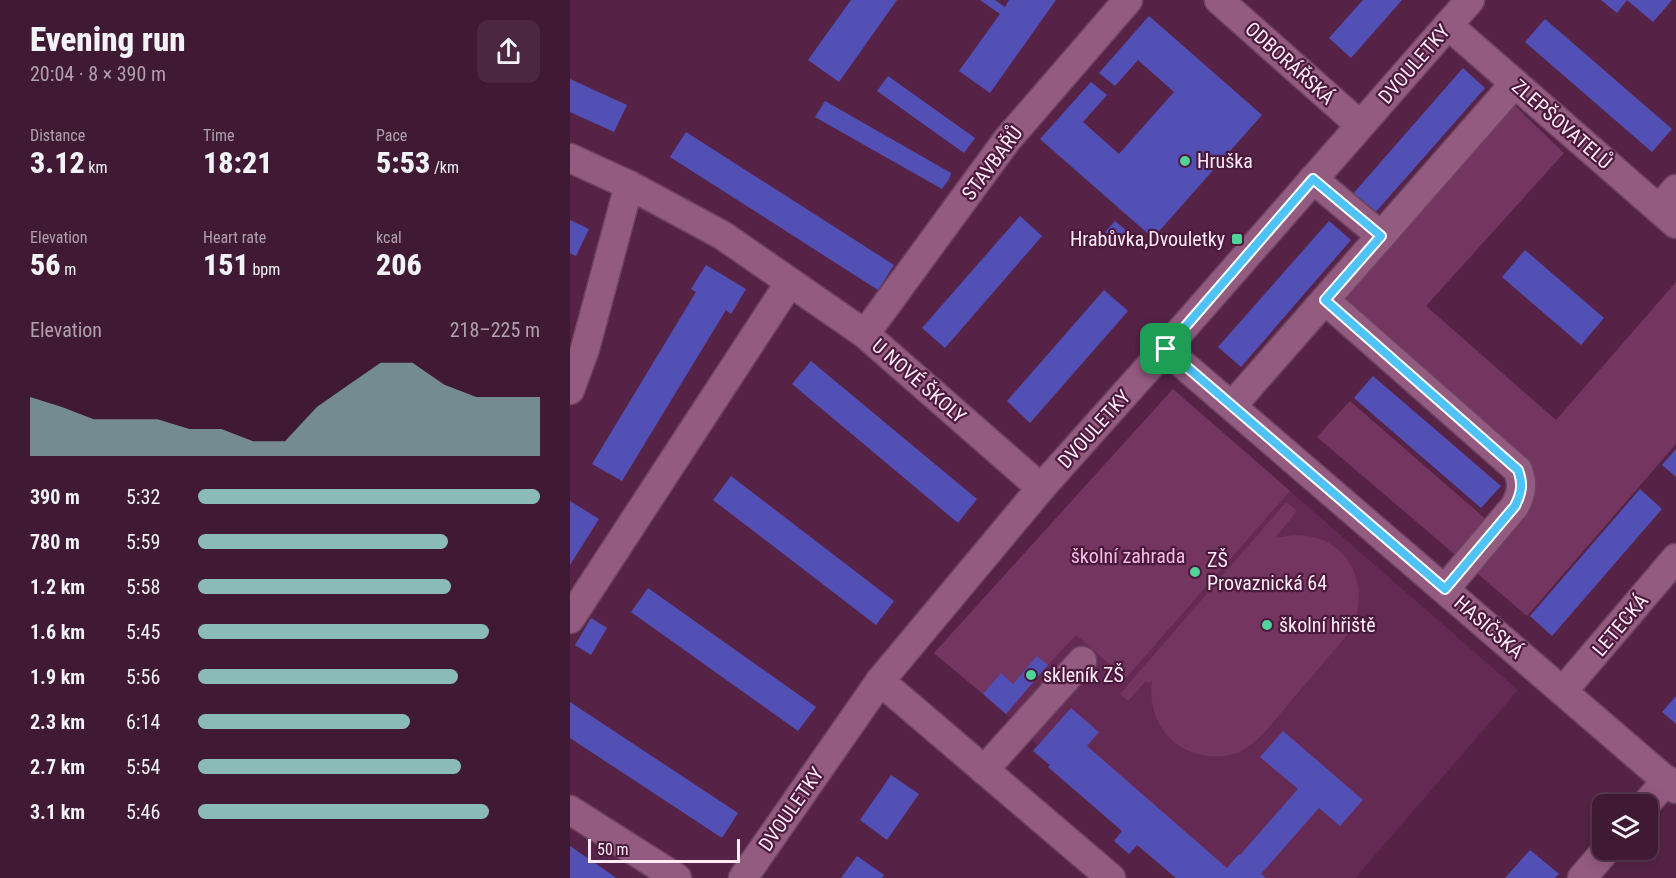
<!DOCTYPE html>
<html lang="en">
<head>
<meta charset="utf-8">
<style>
  body { margin:0; font-family:"Roboto Condensed",sans-serif; background:#4b2741; color:#f1f3f6; height:100vh; display:flex; flex-direction:column; font-size:22px; white-space:nowrap }
  * { box-sizing:border-box; margin:0 }
  p { font-size:20px; color:#aea1ad }
  .icon { flex:none; width:33px; height:33px; fill:none; stroke:currentColor; stroke-width:2; stroke-linecap:round; stroke-linejoin:round }
  .map { position:relative; flex:1; overflow:hidden }
  .side { display:flex; flex-direction:column; background:#401a35; width:570px }
  .side>* { flex:none }
  .controls { position:absolute; left:1022px; top:794px; display:grid; gap:12px }
  .controls a { display:grid; place-items:center; width:66px; height:66px; border-radius:12px; background:#401a35; box-shadow:0 3px 15px #0003,0 0 0 2px #593850; font-size:30px }
  .scale { position:absolute; left:18px; bottom:15px; width:152px; box-sizing:border-box; padding-left:6px; border:3px solid #feeaf6; border-top:0; font-size:16px; line-height:21px; white-space:nowrap; color:#feeaf6; -webkit-text-stroke:4px #4b193c; paint-order:stroke }
  .pin { position:absolute; display:grid; place-items:center; width:51px; height:51px; color:#fff; margin:-26px; border-radius:12px; box-shadow:0 3px 9px #0006 }
  .round { display:grid; place-items:center; flex:none; width:63px; height:63px; border-radius:12px; background:#4b2741 }
  .headline { display:flex; align-items:center; justify-content:space-between; height:102px; padding:0 30px }
  h1 { font-size:33px; font-weight:800; line-height:45px }
  .stats { display:grid; grid-template-columns:repeat(3,1fr); gap:9px; height:102px; padding:6px 30px }
  .stats div { display:grid; align-content:center }
  .stats b { font-size:30px; font-weight:800 }
  .stats small { font-size:16px; font-weight:400 }
  .stats p { font-size:16px }
  .chart { height:168px; padding:12px 30px }
  .chart p { display:flex; justify-content:space-between }
  .chart svg { width:100%; height:108px; margin-top:6px; fill:#8bbbb9; opacity:.7 }
  ul { padding:0 30px; list-style:none; font-size:20px }
  li { display:grid; grid-template-columns:96px 72px 1fr; align-items:center; height:45px }
  li i { height:15px; border-radius:8px; background:#8bbbb9 }
  main { display:flex; flex:1; min-height:0 }
  .map>svg:first-child { display:block }
</style>
</head>
<body>
<main>
<section class="side">
<div class="headline"><div><h1>Evening run</h1><p>20:04 · 8 × 390 m</p></div><a class="round"><svg class="icon" aria-label="share" viewBox="0 0 24 24"><path d="M12 15V3M7 8l5-5 5 5M5 13v7h14v-7"/></svg></a></div>
<div class="stats">
<div><p>Distance</p><b>3.12<small> km</small></b></div>
<div><p>Time</p><b>18:21</b></div>
<div><p>Pace</p><b>5:53<small> /km</small></b></div>
</div>
<div class="stats">
<div><p>Elevation</p><b>56<small> m</small></b></div>
<div><p>Heart rate</p><b>151<small> bpm</small></b></div>
<div><p>kcal</p><b>206</b></div>
</div>
<div class="chart"><p><span>Elevation</span>218–225 m</p>
<svg viewBox="0 0 160 44" preserveAspectRatio="none"><path d="M0 44V20L10 24L20 29L30 29L40 29L50 33L60 33L70 38L80 38L90 24L100 15L110 6L120 6L130 15L140 20L150 20L160 20V44z"/></svg>
</div>
<ul>
<li><b>390 m</b>5:32<i style="width:100%"></i></li>
<li><b>780 m</b>5:59<i style="width:73%"></i></li>
<li><b>1.2 km</b>5:58<i style="width:74%"></i></li>
<li><b>1.6 km</b>5:45<i style="width:85%"></i></li>
<li><b>1.9 km</b>5:56<i style="width:76%"></i></li>
<li><b>2.3 km</b>6:14<i style="width:62%"></i></li>
<li><b>2.7 km</b>5:54<i style="width:77%"></i></li>
<li><b>3.1 km</b>5:46<i style="width:85%"></i></li>
</ul>
</section>
<div class="map">
<svg width="1106" height="878" viewBox="0 0 1106 878">
  <rect width="100%" height="100%" fill="#562347"/>
  <!-- built -->
  <polygon fill="#652a53" points="603,389 948,690 785,878 606,878 568,845 559,854 544,841 552,831 478,767 479,765 463,751 468,745 436,714 364,653"/>
  <!-- green -->
  <g fill="#743560">
    <polygon points="938,99 994,153 856,306 986,420 1106,282 1106,444 957,616 901,568 959,497 764,299"/>
    <polygon points="603,389 720,491 556,678 506,635 478,665 467,656 443,684 431,674 413,694 364,653"/>
    <polygon points="780,401 919,522 889,558 747,437"/>
    <path d="M716,502L727,511L705,538C716,536 726,534 738,536C787,543 804,602 774,639C756,660 738,681 720,702C705,719 689,744 667,753C646,760 622,756 605,743C586,727 579,705 582,681L579,683L576,681L558,701L550,694Z"/>
  </g>
  <!-- building -->
  <g fill="#5350b5">
    <polygon points="281,0 327,0 269,82 238,60"/>
    <polygon points="410,0 425,0 435,7 439,0 486,0 420,93 389,71 430,14"/>
    <polygon points="793,0 832,0 781,58 759,38"/>
    <polygon points="1031,0 1102,0 1083,22 1057,0 1047,13"/>
    <polygon points="579,16 692,115 583,238 470,139 521,82 537,95 513,122 549,154 604,92 568,60 545,86 529,73"/>
    <polygon points="975,19 1102,129 1082,152 955,42"/>
    <polygon points="893,68 915,88 804,214 782,195"/>
    <polygon points="318,76 405,138 394,153 307,91"/>
    <polygon points="0,79 57,105 44,132 0,112"/>
    <polygon points="255,101 381,173 379,179 372,189 245,117"/>
    <polygon points="116,132 324,265 308,290 100,157"/>
    <polygon points="450,216 472,236 375,348 352,328"/>
    <polygon points="0,220 19,229 6,256 0,253"/>
    <polygon points="545,221 558,232 548,243 535,232"/>
    <polygon points="759,221 781,240 671,367 648,347"/>
    <polygon points="955,250 1034,318 1011,345 932,277"/>
    <polygon points="136,265 176,289 161,314 156,310 52,481 22,464 126,292 121,289"/>
    <polygon points="534,290 558,311 460,423 437,401"/>
    <polygon points="241,361 407,499 388,523 222,384"/>
    <polygon points="803,376 931,486 911,508 784,398"/>
    <polygon points="1106,449 1106,477 1092,465"/>
    <polygon points="161,476 324,601 306,625 143,500"/>
    <polygon points="1070,489 1092,509 982,636 960,616"/>
    <polygon points="0,501 29,519 0,565"/>
    <polygon points="78,588 246,707 228,731 61,612"/>
    <polygon points="21,618 37,628 21,655 5,645"/>
    <polygon points="467,656 478,665 436,714 413,694 431,673 443,684"/>
    <polygon points="1106,696 1106,724 1092,712"/>
    <polygon points="0,702 168,813 152,838 0,738"/>
    <polygon points="501,708 529,732 517,746 657,868 669,854 670,855 728,789 690,757 713,731 793,800 770,826 749,808 691,874 696,878 606,878 567,845 559,854 544,841 552,831 478,767 480,765 463,751"/>
    <polygon points="321,775 349,794 317,840 290,820"/>
    <polygon points="0,846 35,870 46,878 0,878"/>
    <polygon points="960,850 989,874 985,878 935,878"/>
    <polygon points="287,856 314,875 312,878 271,878"/>
  </g>
  <g fill="none" stroke-linecap="round" stroke-linejoin="round">
    <!-- minor casing -->
    <g stroke="#6d4361" stroke-width="31">
      <g id="minor">
        <polyline points="649,0 790,125"/>
        <polyline points="878,25 1106,224"/>
        <polyline points="0,158 59,185 152,235 295,334 471,488"/>
        <polyline points="743,179 811,236"/>
        <polyline points="1089,209 1106,189"/>
        <path d="M755,300L948,470C953,484 952,492 945,506L875,589"/>
        <polyline points="295,334 437,140 558,0"/>
        <polyline points="595,349 1106,789"/>
        <polyline points="0,390 15,349 59,185"/>
        <polyline points="662,406 945,83"/>
        <polyline points="0,619 220,282"/>
        <polyline points="310,681 541,878"/>
        <polyline points="993,691 1106,558"/>
        <polyline points="414,770 512,661"/>
        <polyline points="1076,804 1097,780"/>
        <polyline points="0,810 107,878"/>
        <polyline points="173,878 310,681 471,488 595,349 900,0"/>
        <polyline points="1012,878 1037,849"/>
      </g>
    </g>
    <!-- minor -->
    <use href="#minor" stroke="#945b81" stroke-width="28"/>
  </g>
  <g fill="none" stroke-linecap="round" stroke-linejoin="round">
    <!-- route casing -->
    <g stroke="#fff" stroke-width="12">
      <path id="route" d="M743,179L811,236L755,300L948,470C953,484 952,492 945,506L875,589L596,349Z"/>
    </g>
    <!-- route -->
    <use href="#route" stroke="#4fc3f7" stroke-width="8"/>
  </g>
  <!-- markers -->
  <g fill="#50d398" stroke="#4b193c" stroke-width="2">
    <circle cx="615" cy="161" r="6"/>
    <rect x="661" y="233" width="12" height="12" rx="3"/>
    <circle cx="625" cy="572" r="6"/>
    <circle cx="697" cy="625" r="6"/>
    <circle cx="461" cy="675" r="6"/>
  </g>
  <g text-anchor="middle" stroke-width="4.5" stroke-linejoin="round" paint-order="stroke">
    <!-- street labels -->
    <g font-size="20" fill="#feeaf6" stroke="#4b193c">
      <text transform="translate(720 63) rotate(42)" y="7">ODBORÁŘSKÁ</text>
      <text transform="translate(844 64) rotate(-49)" y="7">DVOULETKY</text>
      <text transform="translate(992 124) rotate(41)" y="7">ZLEPŠOVATELŮ</text>
      <text transform="translate(422 163) rotate(-53)" y="7">STAVBAŘŮ</text>
      <text transform="translate(349 381) rotate(41)" y="7">U NOVÉ ŠKOLY</text>
      <text transform="translate(524 429) rotate(-48)" y="7">DVOULETKY</text>
      <text transform="translate(1050 625) rotate(-50)" y="7">LETECKÁ</text>
      <text transform="translate(919 627) rotate(41)" y="7">HASIČSKÁ</text>
      <text transform="translate(221 809) rotate(-55)" y="7">DVOULETKY</text>
    </g>
    <!-- poi labels -->
    <g font-size="20" fill="#feeaf6" stroke="#4b193c" text-anchor="start">
      <text x="627" y="168">Hruška</text>
      <text x="655" y="246" text-anchor="end">Hrabůvka,Dvouletky</text>
      <text x="637" y="567">ZŠ<tspan x="637" dy="23">Provaznická 64</tspan></text>
      <text x="709" y="632">školní hřiště</text>
      <text x="473" y="682">skleník ZŠ</text>
    </g>
    <!-- park labels -->
    <g font-size="20" fill="#f3bee0" stroke="#4b193c">
      <text x="558" y="563">školní zahrada</text>
    </g>
  </g>
</svg>
<div class="controls">
<a><svg class="icon" aria-label="layers" viewBox="0 0 24 24"><path d="M12 4l9 5-9 5-9-5zM3 14l9 5 9-5"/></svg></a>
</div>
<div class="scale">50 m</div>
<div class="pin" style="left:596px;top:349px;background:#1e9e55"><svg class="icon" aria-label="arrive" viewBox="0 0 24 24"><path d="M6 21V4h12l-3 4 3 4H6"/></svg></div>
</div>
</main>
</body>
</html>
